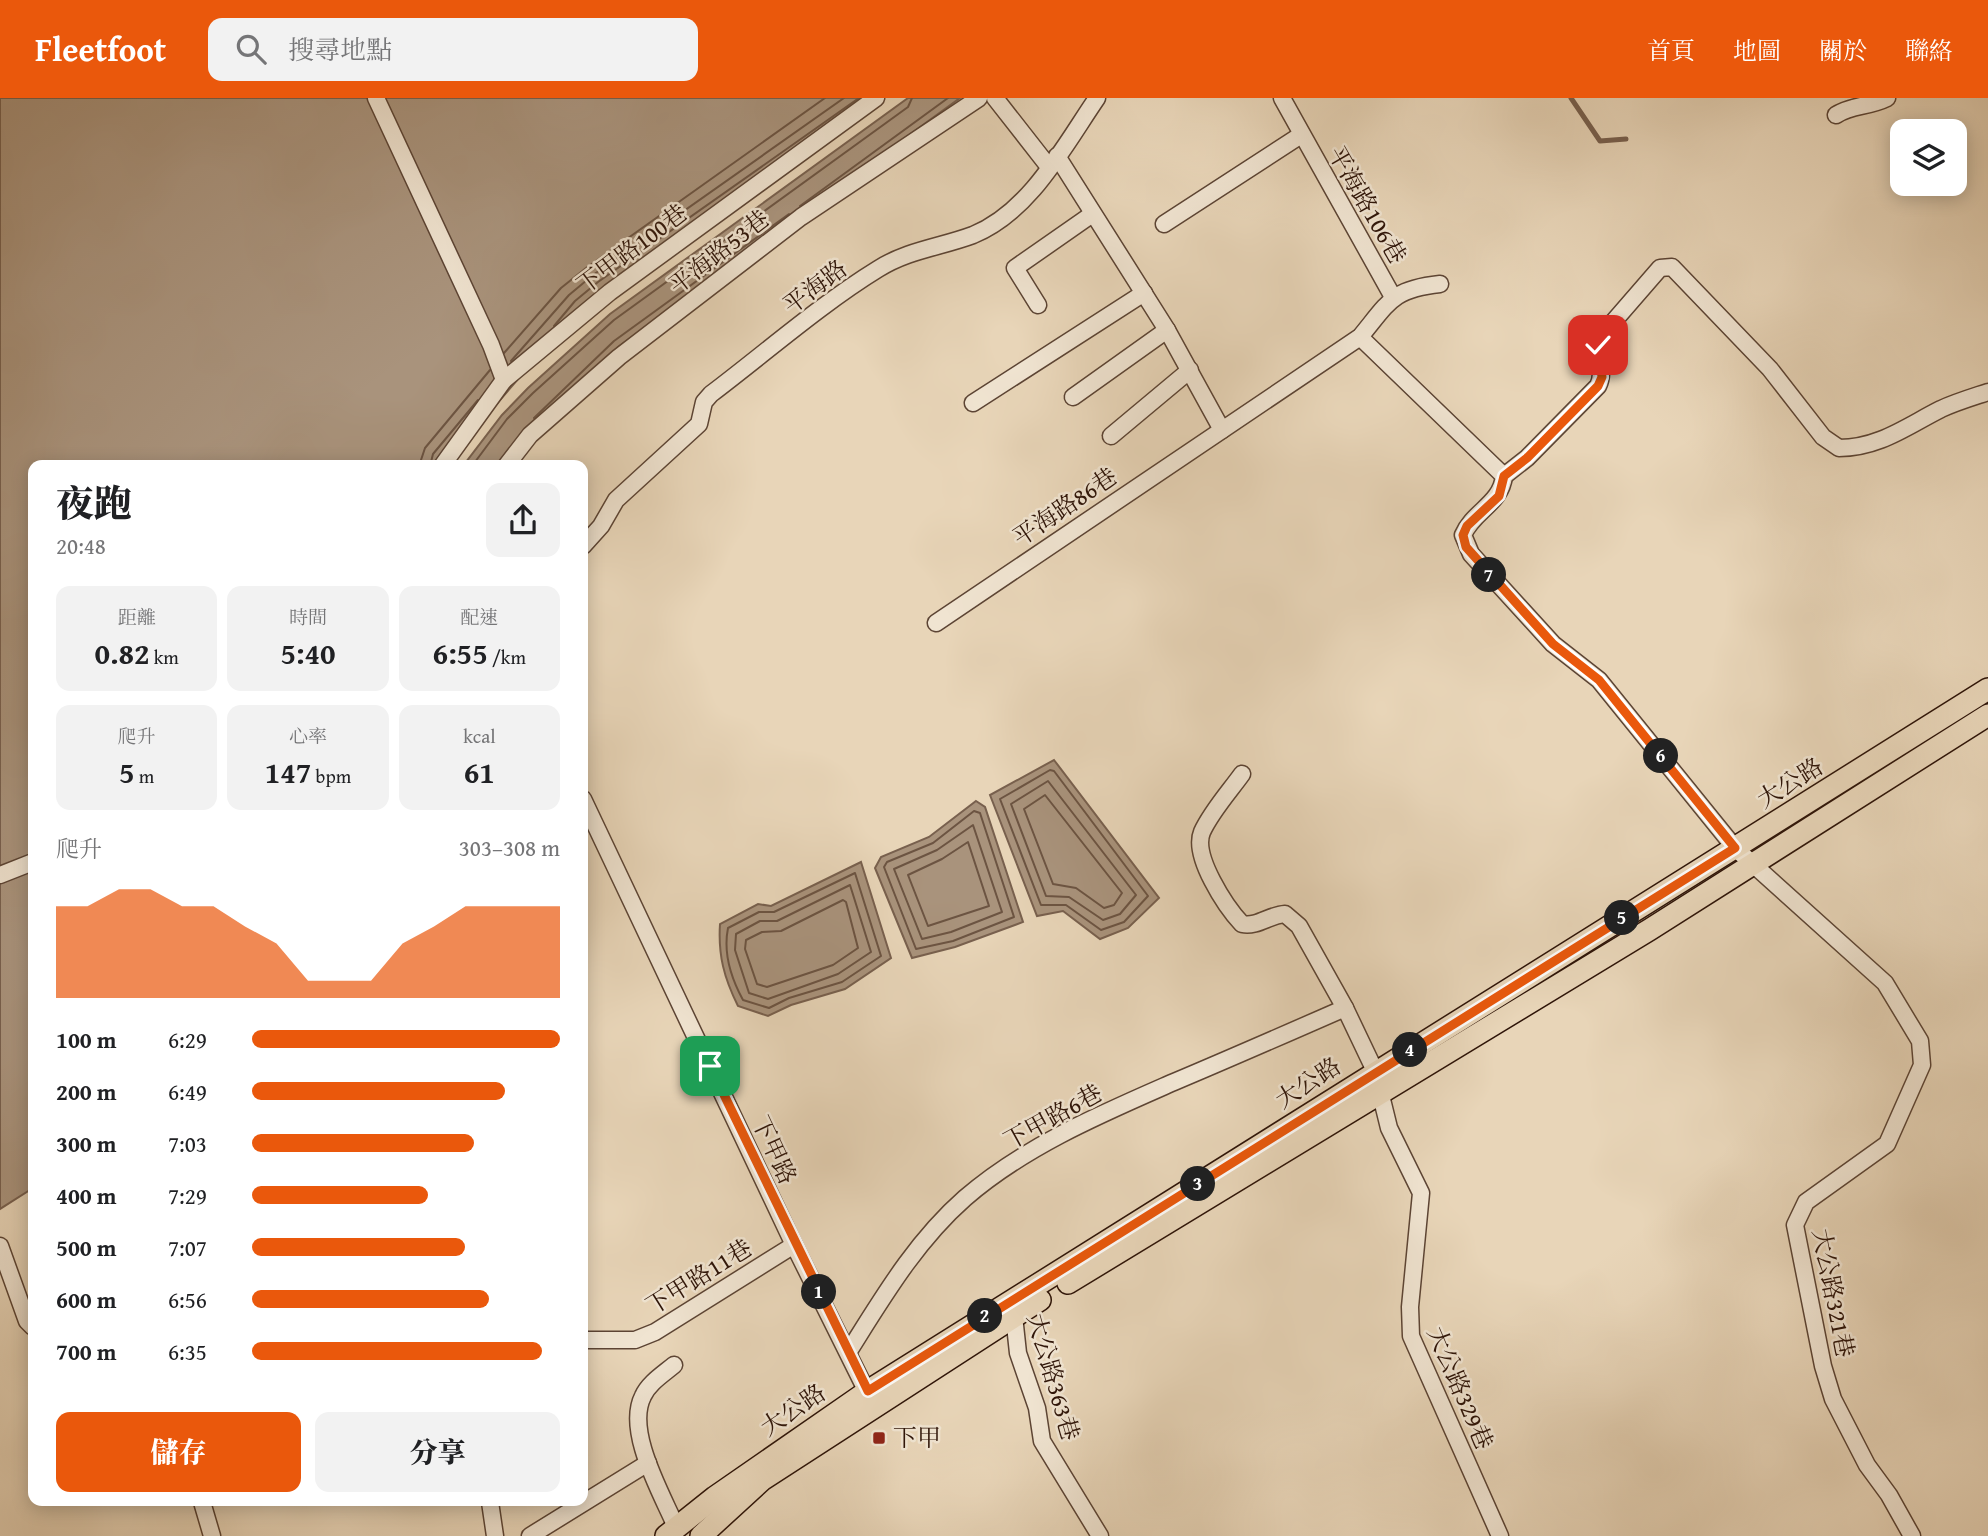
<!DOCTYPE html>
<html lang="zh-TW">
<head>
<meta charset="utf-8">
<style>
  body { margin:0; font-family:"Gentium Book Plus","Noto Serif TC",serif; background:#f2f2f2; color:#202124; height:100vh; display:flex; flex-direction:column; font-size:26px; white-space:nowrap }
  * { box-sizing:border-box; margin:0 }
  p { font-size:23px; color:#757577 }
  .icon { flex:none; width:38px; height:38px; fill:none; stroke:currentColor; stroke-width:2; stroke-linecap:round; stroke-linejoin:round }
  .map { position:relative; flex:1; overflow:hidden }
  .panel { position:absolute; left:28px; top:362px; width:560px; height:1046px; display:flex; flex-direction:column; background:#fff; border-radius:14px; box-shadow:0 4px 18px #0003 }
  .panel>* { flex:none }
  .controls { position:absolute; left:1890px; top:21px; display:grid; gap:14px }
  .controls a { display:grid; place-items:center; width:77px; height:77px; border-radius:14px; background:#fff; box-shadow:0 4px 18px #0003; font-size:35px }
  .pin { position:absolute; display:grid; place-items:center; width:60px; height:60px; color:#fff; margin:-30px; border-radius:14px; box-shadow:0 4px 10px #0006 }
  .km { position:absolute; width:35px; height:35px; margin:-18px; border-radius:50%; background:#222; color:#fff; font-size:19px; line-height:35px; text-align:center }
  .round { display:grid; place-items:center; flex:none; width:74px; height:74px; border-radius:14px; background:#f2f2f2 }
  .summary { display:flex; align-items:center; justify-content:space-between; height:119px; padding:0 28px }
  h1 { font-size:38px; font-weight:800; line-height:52px }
  .figures { display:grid; grid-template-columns:repeat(3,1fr); gap:10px; height:119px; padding:7px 28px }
  .figures div { display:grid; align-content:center; border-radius:14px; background:#f2f2f2; text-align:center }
  .figures b { font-size:30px; font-weight:800 }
  .figures small { font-size:19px; font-weight:400 }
  .figures p { font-size:19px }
  .chart { height:196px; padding:14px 28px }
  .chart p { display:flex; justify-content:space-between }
  .chart svg { width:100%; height:126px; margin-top:7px; fill:#ea580c; opacity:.7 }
  .button { display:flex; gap:14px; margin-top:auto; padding:14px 28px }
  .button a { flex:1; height:80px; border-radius:14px; background:#ea580c; color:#fff; font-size:28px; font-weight:800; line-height:80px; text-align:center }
  .button a+a { background:#f2f2f2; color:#202124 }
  ul { padding:0 28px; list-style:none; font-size:23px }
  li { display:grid; grid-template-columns:112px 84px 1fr; align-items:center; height:52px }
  li i { height:18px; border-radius:9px; background:#ea580c }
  header { display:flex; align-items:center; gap:42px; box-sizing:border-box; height:98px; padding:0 35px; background:#ea580c; color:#fff }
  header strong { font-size:33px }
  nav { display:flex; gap:38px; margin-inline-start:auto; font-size:24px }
  .search { width:490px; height:63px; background:#f2f2f2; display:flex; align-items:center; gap:18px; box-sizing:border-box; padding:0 24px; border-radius:14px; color:#757577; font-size:26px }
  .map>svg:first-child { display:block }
</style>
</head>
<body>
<header>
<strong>Fleetfoot</strong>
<div class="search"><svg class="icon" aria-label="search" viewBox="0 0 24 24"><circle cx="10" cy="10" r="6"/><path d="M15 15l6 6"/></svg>搜尋地點</div>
<nav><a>首頁</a><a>地圖</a><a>關於</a><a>聯絡</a></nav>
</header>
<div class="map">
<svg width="1988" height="1438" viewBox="0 0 1988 1438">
  <rect width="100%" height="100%" fill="#e8d5b8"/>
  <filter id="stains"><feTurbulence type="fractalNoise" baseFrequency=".00286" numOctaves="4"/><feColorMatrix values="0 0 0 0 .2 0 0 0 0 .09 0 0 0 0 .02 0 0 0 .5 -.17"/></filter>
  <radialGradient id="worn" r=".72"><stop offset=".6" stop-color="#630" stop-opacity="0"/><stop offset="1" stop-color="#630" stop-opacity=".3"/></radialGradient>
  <!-- water -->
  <g fill="#a9937c" stroke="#78604e" stroke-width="2">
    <polygon points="0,0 871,0 581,208 444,367 33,368 33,1090 0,1111"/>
    <polygon points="908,0 960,0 618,249 500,367 463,368 502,317 528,290 610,216"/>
    <polygon points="1054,662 1159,800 1128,830 1100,841 1063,813 1037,818 990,697"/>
    <polygon points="976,703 985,709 1023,824 955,849 912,860 875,770 881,759 929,739"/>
    <path d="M861,764L891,860L845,891L791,907L768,918L738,908C724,880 718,857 720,826L758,806L771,808Z"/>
  </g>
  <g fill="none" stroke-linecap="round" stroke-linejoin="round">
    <!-- shore -->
    <g stroke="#6c5442" stroke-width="2">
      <polyline points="800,108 948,0"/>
      <polyline points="554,228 575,203 598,184 859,0"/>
      <polyline points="504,255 561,190 586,170 825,0"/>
      <polyline points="511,263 569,197 593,177 844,0"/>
      <polyline points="534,320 614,243 789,116"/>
      <polyline points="419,368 425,350 490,272"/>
      <polyline points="430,368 433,356 478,302"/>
      <polyline points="472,368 507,321 533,295 614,222 908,9 912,0"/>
      <polygon points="1050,672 1054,673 1148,798 1124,824 1101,832 1066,807 1041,807 1000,701"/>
      <polygon points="1048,683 1136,797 1120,816 1103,822 1069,799 1046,798 1011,706"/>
      <polygon points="1045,697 1122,795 1114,807 1104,810 1076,790 1053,786 1024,711"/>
      <polygon points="974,713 980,715 1014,819 953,843 916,851 884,769 887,764 933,745"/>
      <polygon points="973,727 1002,814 951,834 922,841 894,771 937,752"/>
      <polygon points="968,744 989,808 928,828 908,777 942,761"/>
      <path d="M855,775L881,858L842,884L789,900L769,910L743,902C731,880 723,855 728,830L759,814H774Z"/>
      <polygon points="850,787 871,854 838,876 768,901 749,895 735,852 736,836 760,823 777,823"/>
      <polygon points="843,802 846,804 858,850 833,867 767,889 757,886 745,851 746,842 762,834 781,833"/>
    </g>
    <!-- stream -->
    <polyline stroke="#78604e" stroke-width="5" points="1571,0 1600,43 1626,41"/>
    <!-- minor casing -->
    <g stroke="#5c4434" stroke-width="19">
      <g id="minor">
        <polyline points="376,0 491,247 504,282"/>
        <polyline points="995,0 1049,69"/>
        <polyline points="1282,0 1393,199"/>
        <path d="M1836,17C1851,7 1869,9 1887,0"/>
        <polyline points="1057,58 1167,232 1222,332"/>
        <polyline points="1164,126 1301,37"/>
        <polyline points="1038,207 1015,170 1091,117"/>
        <polyline points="1360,239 1504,378"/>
        <polyline points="1073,299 1167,232"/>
        <polyline points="973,305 1144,195"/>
        <polyline points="1111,338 1190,272"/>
        <polyline points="442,368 504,282 610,194 876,0"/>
        <polyline points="506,368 530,337 619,259 801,119 979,0"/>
        <path d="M1504,378C1501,406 1473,413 1463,437L1471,456L1553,546L1599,582L1735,750L1885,885L1920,943L1922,967L1887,1046L1806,1104L1795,1127L1823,1268L1833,1301L1867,1367L1889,1397L1912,1438"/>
        <path d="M1504,378L1527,360L1598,288C1606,272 1595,255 1601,238L1660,170L1672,169L1770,271L1823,339L1839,350C1879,350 1907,328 1941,311C1956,304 1973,299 1988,294"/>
        <path d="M583,448L601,428L616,402L699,326L704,304L711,296C764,256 821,206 878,171C908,152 941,149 973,137C1030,114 1064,48 1097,0"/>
        <path d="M936,525L1360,239C1389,204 1392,191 1440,186"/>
        <path d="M1242,676C1229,694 1211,714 1202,734C1192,758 1226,809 1242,826C1258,829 1269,817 1285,816L1299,828L1345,910L1375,973L1389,1030L1421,1095L1410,1209L1411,1238L1500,1438"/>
        <polyline points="583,701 794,1147 871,1302"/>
        <polyline points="0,777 33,764"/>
        <polyline points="0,1148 27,1223 33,1229"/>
        <polyline points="1009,1210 1014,1218 1018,1255 1037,1310 1042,1343 1100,1438"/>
        <polyline points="583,1242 635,1242 655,1234 794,1147"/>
        <path d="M849,1253C883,1199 916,1143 965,1100C1025,1048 1101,1016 1174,984C1231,960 1288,935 1345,910"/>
        <path d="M674,1267C662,1277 649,1285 643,1298C625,1333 662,1396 676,1429"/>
        <polyline points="202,1404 212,1438"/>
        <polyline points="490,1404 495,1438"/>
        <polyline points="530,1438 648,1365"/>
      </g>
    </g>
    <!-- major casing -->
    <g stroke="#2e1408" stroke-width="24">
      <g id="major">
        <polyline points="1068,1185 1649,832 1988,617"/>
        <polyline points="666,1438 715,1399 868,1293 1988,591"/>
        <polyline points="701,1438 762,1382 1040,1202"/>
      </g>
    </g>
    <!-- minor -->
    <use href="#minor" stroke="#f0e4d1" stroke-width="16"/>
    <!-- major -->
    <use href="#major" stroke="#e8d5b8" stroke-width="21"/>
  </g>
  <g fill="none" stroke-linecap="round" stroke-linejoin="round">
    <!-- route casing -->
    <g stroke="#fff" stroke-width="14">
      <polyline id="route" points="710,968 868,1293 1735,750 1599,582 1553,546 1466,449 1463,437 1467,428 1499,398 1504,378 1527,360 1598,288 1602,279 1598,247"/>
    </g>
    <!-- route -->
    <use href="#route" stroke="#ea580c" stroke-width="9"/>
  </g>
  <!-- markers -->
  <rect fill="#8f2418" stroke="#f0e4d1" stroke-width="2.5" x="872" y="1333" width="14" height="14" rx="3.5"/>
  <g text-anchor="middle" stroke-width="5" stroke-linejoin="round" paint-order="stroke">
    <!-- street labels -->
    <g font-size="24" fill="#2e1408" stroke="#f0e4d1">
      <text transform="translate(1367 107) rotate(60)" y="8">平海路106巷</text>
      <text transform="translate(632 151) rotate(-37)" y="8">下甲路100巷</text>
      <text transform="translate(719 154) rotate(-38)" y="8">平海路53巷</text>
      <text transform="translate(815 189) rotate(-37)" y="8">平海路</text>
      <text transform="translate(1065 409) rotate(-34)" y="8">平海路86巷</text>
      <text transform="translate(1790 685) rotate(-32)" y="8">大公路</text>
      <text transform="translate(1308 985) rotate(-33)" y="8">大公路</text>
      <text transform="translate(1053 1019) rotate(-29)" y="8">下甲路6巷</text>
      <text transform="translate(774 1052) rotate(65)" y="8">下甲路</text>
      <text transform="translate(699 1179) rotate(-32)" y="8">下甲路11巷</text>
      <text transform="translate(1833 1195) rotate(79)" y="8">大公路321巷</text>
      <text transform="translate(1053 1279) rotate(74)" y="8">大公路363巷</text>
      <text transform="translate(1460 1290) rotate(67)" y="8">大公路329巷</text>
      <text transform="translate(793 1312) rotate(-34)" y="8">大公路</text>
    </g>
    <!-- poi labels -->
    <g font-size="24" fill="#2e1408" stroke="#f0e4d1" text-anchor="start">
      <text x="893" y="1348">下甲</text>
    </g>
  </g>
  <rect width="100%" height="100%" filter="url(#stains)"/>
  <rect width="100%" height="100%" fill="url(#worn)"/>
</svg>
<div class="controls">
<a><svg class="icon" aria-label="layers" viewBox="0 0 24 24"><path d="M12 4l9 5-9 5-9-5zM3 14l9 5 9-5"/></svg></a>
</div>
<div class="pin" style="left:710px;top:968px;background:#1e9e55"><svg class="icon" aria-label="arrive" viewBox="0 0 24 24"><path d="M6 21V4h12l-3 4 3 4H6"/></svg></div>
<div class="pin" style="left:1598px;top:247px;background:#d93025"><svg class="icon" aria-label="check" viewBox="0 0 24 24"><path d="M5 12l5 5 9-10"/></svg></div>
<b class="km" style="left:819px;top:1194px">1</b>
<b class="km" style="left:985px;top:1218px">2</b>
<b class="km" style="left:1198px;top:1086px">3</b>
<b class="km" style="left:1410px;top:952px">4</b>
<b class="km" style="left:1622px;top:820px">5</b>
<b class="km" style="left:1661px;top:658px">6</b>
<b class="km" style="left:1489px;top:477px">7</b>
<section class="panel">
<div class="summary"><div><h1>夜跑</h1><p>20:48</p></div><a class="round"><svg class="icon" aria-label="share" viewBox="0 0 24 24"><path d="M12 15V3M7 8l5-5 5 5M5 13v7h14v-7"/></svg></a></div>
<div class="figures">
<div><p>距離</p><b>0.82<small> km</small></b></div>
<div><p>時間</p><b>5:40</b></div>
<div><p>配速</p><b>6:55<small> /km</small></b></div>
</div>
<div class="figures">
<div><p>爬升</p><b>5<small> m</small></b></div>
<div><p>心率</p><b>147<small> bpm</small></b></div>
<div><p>kcal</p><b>61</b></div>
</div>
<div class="chart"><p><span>爬升</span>303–308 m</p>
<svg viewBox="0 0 160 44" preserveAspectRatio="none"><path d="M0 44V12L10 12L20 6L30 6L40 12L50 12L60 19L70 25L80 38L90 38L100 38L110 25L120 19L130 12L140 12L150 12L160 12V44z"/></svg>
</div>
<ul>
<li><b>100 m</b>6:29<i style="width:100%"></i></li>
<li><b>200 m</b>6:49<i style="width:82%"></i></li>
<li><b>300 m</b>7:03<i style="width:72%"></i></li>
<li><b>400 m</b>7:29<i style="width:57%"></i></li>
<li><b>500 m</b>7:07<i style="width:69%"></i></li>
<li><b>600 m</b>6:56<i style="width:77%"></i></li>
<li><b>700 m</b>6:35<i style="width:94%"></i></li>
</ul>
<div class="button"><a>儲存</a><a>分享</a></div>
</section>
</div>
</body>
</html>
